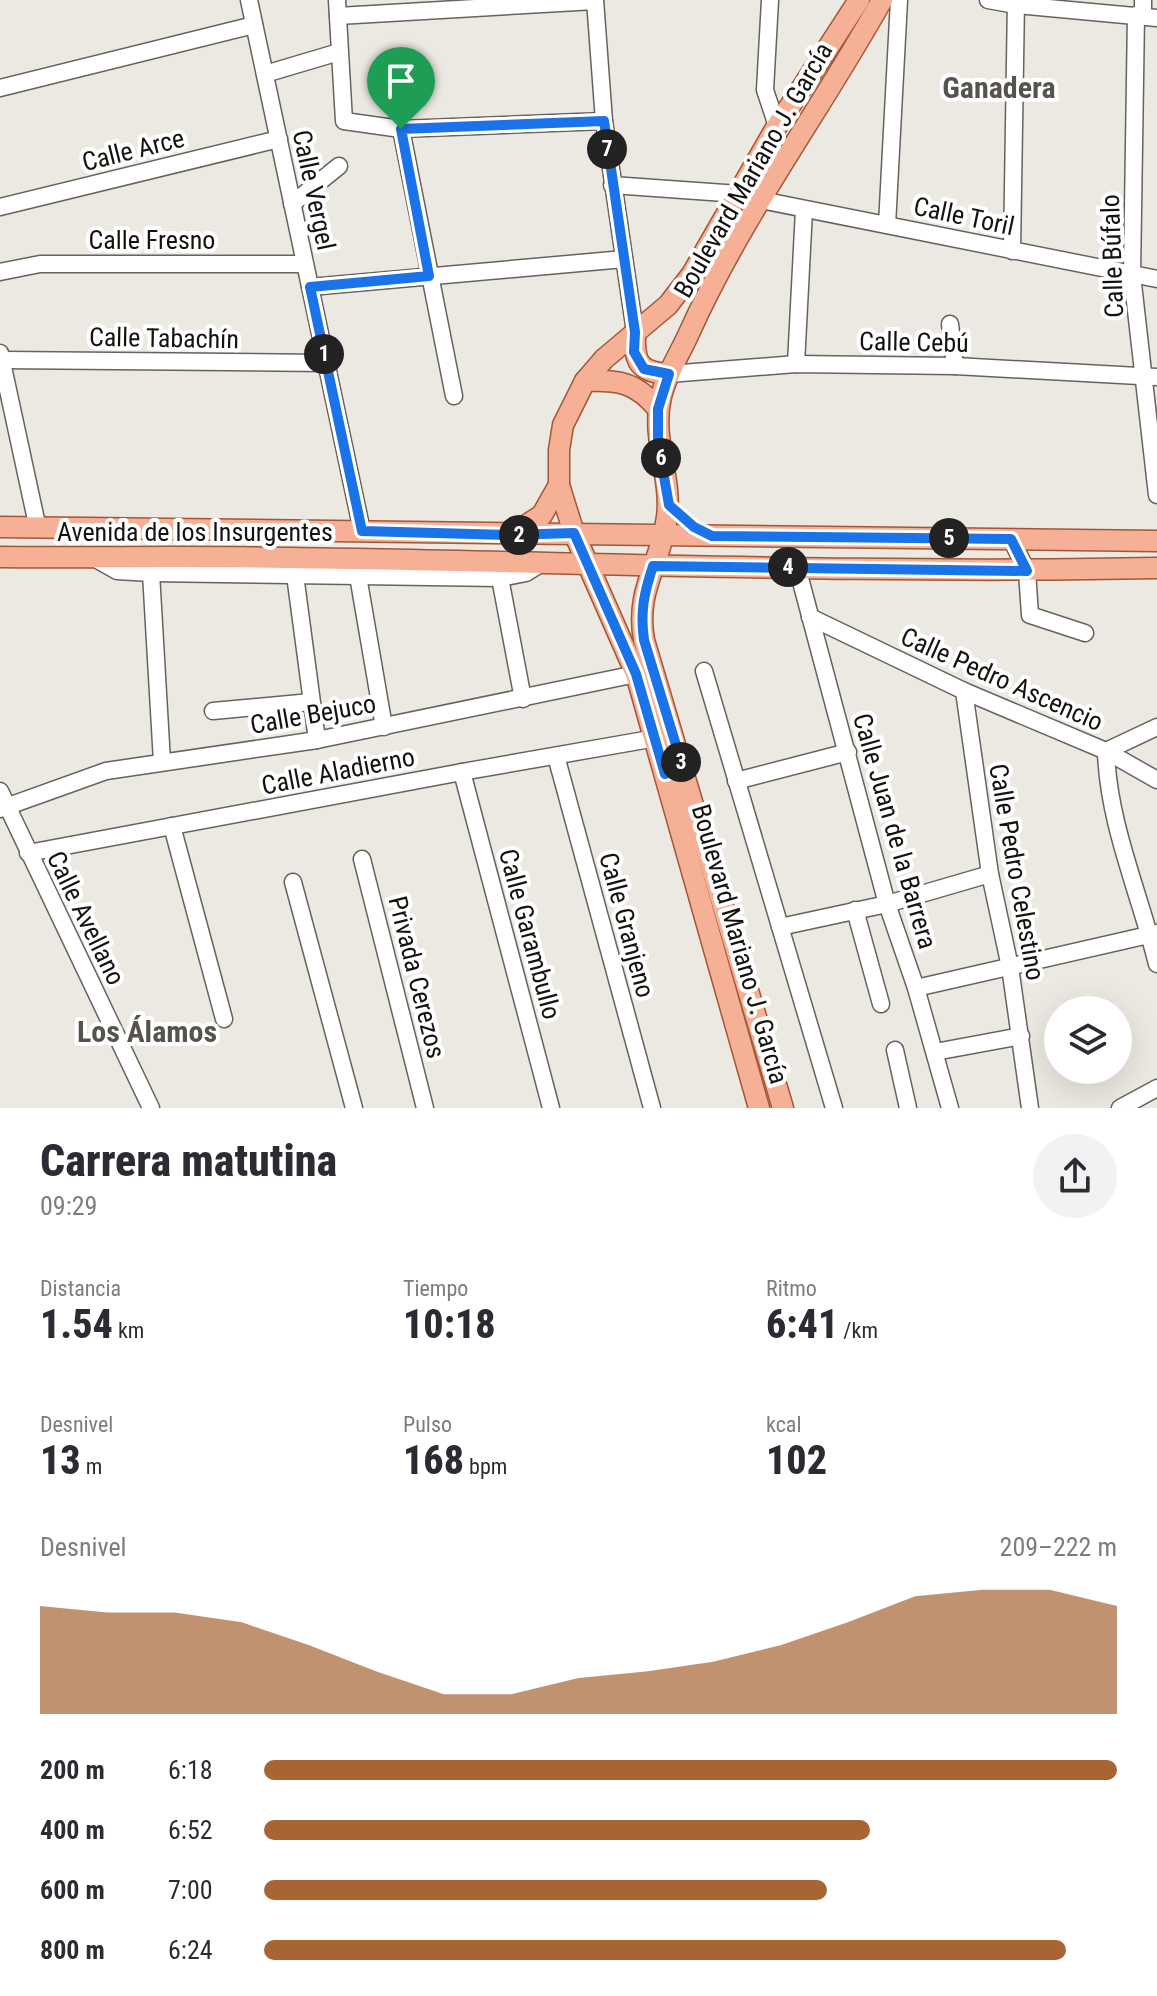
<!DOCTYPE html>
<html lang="es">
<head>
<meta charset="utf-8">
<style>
  body { margin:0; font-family:"Roboto Condensed",sans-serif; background:#f2f2f3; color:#2b2b33; height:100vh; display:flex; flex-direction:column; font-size:30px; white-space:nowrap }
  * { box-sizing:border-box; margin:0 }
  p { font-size:26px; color:#7c7c81 }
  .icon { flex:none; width:44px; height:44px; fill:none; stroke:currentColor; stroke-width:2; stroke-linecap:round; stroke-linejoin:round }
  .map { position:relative; height:1108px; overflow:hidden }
  .panel { display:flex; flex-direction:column; background:#fff; flex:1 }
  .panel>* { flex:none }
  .buttons { position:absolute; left:1044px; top:996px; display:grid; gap:16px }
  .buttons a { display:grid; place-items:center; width:88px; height:88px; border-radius:50%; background:#fff; box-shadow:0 8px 32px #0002; font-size:40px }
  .pin { position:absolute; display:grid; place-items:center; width:68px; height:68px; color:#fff; margin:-82px -34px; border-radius:50% 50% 50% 0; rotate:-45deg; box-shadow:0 0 8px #0007 }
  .pin .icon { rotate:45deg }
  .km { position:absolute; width:40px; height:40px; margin:-20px; border-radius:50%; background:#222; color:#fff; font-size:22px; line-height:40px; text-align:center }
  .round { display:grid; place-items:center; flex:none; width:84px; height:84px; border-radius:42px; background:#f2f2f3 }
  .summary { display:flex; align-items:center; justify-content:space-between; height:136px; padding:0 40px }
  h1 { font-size:44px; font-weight:800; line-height:60px }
  .metrics { display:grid; grid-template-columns:repeat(3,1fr); gap:12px; height:136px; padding:8px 40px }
  .metrics div { display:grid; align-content:center }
  .metrics b { font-size:40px; font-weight:800 }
  .metrics small { font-size:22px; font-weight:400 }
  .metrics p { font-size:22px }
  .chart { height:224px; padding:16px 40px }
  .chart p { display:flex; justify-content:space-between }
  .chart svg { width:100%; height:144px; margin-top:8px; fill:#a86533; opacity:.7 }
  ul { padding:0 40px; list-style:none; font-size:26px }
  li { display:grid; grid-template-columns:128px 96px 1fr; align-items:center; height:60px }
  li i { height:20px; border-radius:10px; background:#a86533 }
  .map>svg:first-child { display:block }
</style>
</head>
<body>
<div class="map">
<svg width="1157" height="1108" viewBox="0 0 1157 1108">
  <rect width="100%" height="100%" fill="#ebe9e1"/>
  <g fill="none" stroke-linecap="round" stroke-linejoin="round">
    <!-- minor casing -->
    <g stroke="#65635c" stroke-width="19">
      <g id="minor">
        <polyline points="249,0 362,531"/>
        <polyline points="337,0 344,121 401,129 604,121"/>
        <polyline points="595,0 604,121 635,332"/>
        <polyline points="770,0 765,90 777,126"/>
        <polyline points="988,0 1016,5 1157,18"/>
        <polyline points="1136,15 1132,275 1157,495"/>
        <polyline points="338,16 595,1"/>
        <polyline points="1143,16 1143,0"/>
        <polyline points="265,74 339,52"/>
        <polyline points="0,88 254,25"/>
        <polyline points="401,129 454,396"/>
        <polyline points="612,185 739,194"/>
        <polyline points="761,200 1157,279"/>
        <polyline points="292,204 339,166"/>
        <polyline points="0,207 279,139"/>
        <polyline points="887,225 899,0"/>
        <polyline points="1012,251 1016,0"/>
        <polyline points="0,272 40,264 304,264"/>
        <polyline points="310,287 624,259"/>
        <polyline points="950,324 955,366"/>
        <polyline points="0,353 38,529"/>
        <polyline points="2,360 325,363"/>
        <polyline points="796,364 804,210"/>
        <polyline points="669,374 796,364 955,366 1157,377"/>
        <polyline points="1011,539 1027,571 1030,615 1085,633"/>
        <polyline points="94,558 117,571 151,573 500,578 526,573 542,563"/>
        <polyline points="797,567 887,904 916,988 950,1108"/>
        <polyline points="151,573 162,762"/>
        <polyline points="295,575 317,740"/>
        <polyline points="358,576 384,727"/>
        <polyline points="500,578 523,699"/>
        <polyline points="810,617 964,691 1106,751 1157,780"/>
        <polyline points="704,671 834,1108"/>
        <polyline points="964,691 990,874 1010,967 1030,1108"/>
        <polyline points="213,711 311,702"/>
        <path d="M1106,751C1108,824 1140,894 1157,964"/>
        <polyline points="1106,751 1157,727"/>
        <polyline points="556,756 652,1108"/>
        <polyline points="462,772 551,1108"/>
        <polyline points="736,781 848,752"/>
        <polyline points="0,791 151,1108"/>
        <polyline points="0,809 106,771 317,740 636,674"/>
        <polyline points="172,826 224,1019"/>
        <polyline points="28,853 462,772 656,738"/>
        <polyline points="362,859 425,1108"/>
        <polyline points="293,882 354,1108"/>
        <polyline points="855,910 881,1004"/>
        <polyline points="780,927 887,904 990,874"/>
        <polyline points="916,988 1157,933"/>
        <polyline points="895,1050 908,1108"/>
        <polyline points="935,1052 1021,1036"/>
        <polyline points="1120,1108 1157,1088"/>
      </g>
    </g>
    <!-- major casing -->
    <g stroke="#a25738" stroke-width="23">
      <g id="major">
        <path d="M635,332C634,362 638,372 669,374"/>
        <path d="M585,381C619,380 636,382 658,409"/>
        <polyline points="0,527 1157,541"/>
        <polyline points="514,533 542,515 559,485"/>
        <path d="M0,557C97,558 194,556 291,558C579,562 868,574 1157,568"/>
        <polyline points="759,1108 636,674 574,533 559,485 559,450 563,425 585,381 604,359 668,305 692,274 777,126 859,0"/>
        <path d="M783,1108L644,640C635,589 661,564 667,517C672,477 651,438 661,397C666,374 681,352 690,331C743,214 820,111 882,0"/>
      </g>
    </g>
    <!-- minor -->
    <use href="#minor" stroke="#fff" stroke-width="16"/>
    <!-- major -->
    <use href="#major" stroke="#f5b095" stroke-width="20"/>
  </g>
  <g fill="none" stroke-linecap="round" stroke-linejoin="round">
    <!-- route casing -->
    <g stroke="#fff" stroke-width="16">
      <path id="route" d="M604,121L635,332L634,352L644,369L669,374L658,409V443L669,505L694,527L712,536L1011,539L1027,571L653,566C644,593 640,612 644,640L683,768L665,774L636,674L574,533L509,535L362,531L310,287L429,276L401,129Z"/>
    </g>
    <!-- route -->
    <use href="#route" stroke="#1a73e8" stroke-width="10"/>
  </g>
  <g text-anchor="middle" stroke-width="8" stroke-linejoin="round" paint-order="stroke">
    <!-- street labels -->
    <g font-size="26" fill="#13120f" stroke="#fff">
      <text transform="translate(133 150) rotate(-14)" y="9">Calle Arce</text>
      <text transform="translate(753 170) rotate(-60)" y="9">Boulevard Mariano J. García</text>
      <text transform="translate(314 190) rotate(78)" y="9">Calle Vergel</text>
      <text transform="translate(964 216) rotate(12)" y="9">Calle Toril</text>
      <text x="152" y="249">Calle Fresno</text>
      <text transform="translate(1112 256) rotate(-92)" y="9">Calle Búfalo</text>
      <text transform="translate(164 338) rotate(1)" y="9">Calle Tabachín</text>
      <text transform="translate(914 342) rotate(1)" y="9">Calle Cebú</text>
      <text x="195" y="541">Avenida de los Insurgentes</text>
      <text transform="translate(1002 679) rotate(24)" y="9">Calle Pedro Ascencio</text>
      <text transform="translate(313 714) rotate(-10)" y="9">Calle Bejuco</text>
      <text transform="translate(338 771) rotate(-11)" y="9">Calle Aladierno</text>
      <text transform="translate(895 831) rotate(74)" y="9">Calle Juan de la Barrera</text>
      <text transform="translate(1017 872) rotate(80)" y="9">Calle Pedro Celestino</text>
      <text transform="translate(86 918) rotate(64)" y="9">Calle Avellano</text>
      <text transform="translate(627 925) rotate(75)" y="9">Calle Granjeno</text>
      <text transform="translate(530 934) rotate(75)" y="9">Calle Garambullo</text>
      <text transform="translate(740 944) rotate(74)" y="9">Boulevard Mariano J. García</text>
      <text transform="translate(417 977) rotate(76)" y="9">Privada Cerezos</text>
    </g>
    <!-- quarter labels -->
    <g font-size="30" font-weight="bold" fill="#55534c" stroke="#fff">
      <text x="999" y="98">Ganadera</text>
      <text x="147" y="1042">Los Álamos</text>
    </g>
  </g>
</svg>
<div class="buttons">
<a><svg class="icon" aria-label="layers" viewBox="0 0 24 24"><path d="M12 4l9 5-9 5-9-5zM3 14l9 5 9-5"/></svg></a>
</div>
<div class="pin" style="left:401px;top:129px;background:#1e9e55"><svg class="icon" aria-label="arrive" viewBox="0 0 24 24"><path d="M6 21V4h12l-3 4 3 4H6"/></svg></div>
<b class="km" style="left:324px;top:354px">1</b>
<b class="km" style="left:519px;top:535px">2</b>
<b class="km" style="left:681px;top:762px">3</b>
<b class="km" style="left:788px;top:567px">4</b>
<b class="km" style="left:949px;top:538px">5</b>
<b class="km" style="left:661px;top:458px">6</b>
<b class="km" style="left:607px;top:149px">7</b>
</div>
<section class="panel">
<div class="summary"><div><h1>Carrera matutina</h1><p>09:29</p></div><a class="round"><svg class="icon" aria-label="share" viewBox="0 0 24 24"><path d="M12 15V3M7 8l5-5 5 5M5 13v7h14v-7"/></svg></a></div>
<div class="metrics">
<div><p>Distancia</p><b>1.54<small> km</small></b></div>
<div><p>Tiempo</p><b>10:18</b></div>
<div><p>Ritmo</p><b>6:41<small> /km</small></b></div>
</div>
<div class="metrics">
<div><p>Desnivel</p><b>13<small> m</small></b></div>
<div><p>Pulso</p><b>168<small> bpm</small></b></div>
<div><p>kcal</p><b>102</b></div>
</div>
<div class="chart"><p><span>Desnivel</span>209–222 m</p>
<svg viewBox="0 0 160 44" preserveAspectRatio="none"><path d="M0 44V11L10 13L20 13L30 16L40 23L50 31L60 38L70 38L80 33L90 31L100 28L110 23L120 16L130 8L140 6L150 6L160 11V44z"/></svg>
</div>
<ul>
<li><b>200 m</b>6:18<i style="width:100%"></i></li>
<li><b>400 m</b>6:52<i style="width:71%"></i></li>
<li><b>600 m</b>7:00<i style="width:66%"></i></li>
<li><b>800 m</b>6:24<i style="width:94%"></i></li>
</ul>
</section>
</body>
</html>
